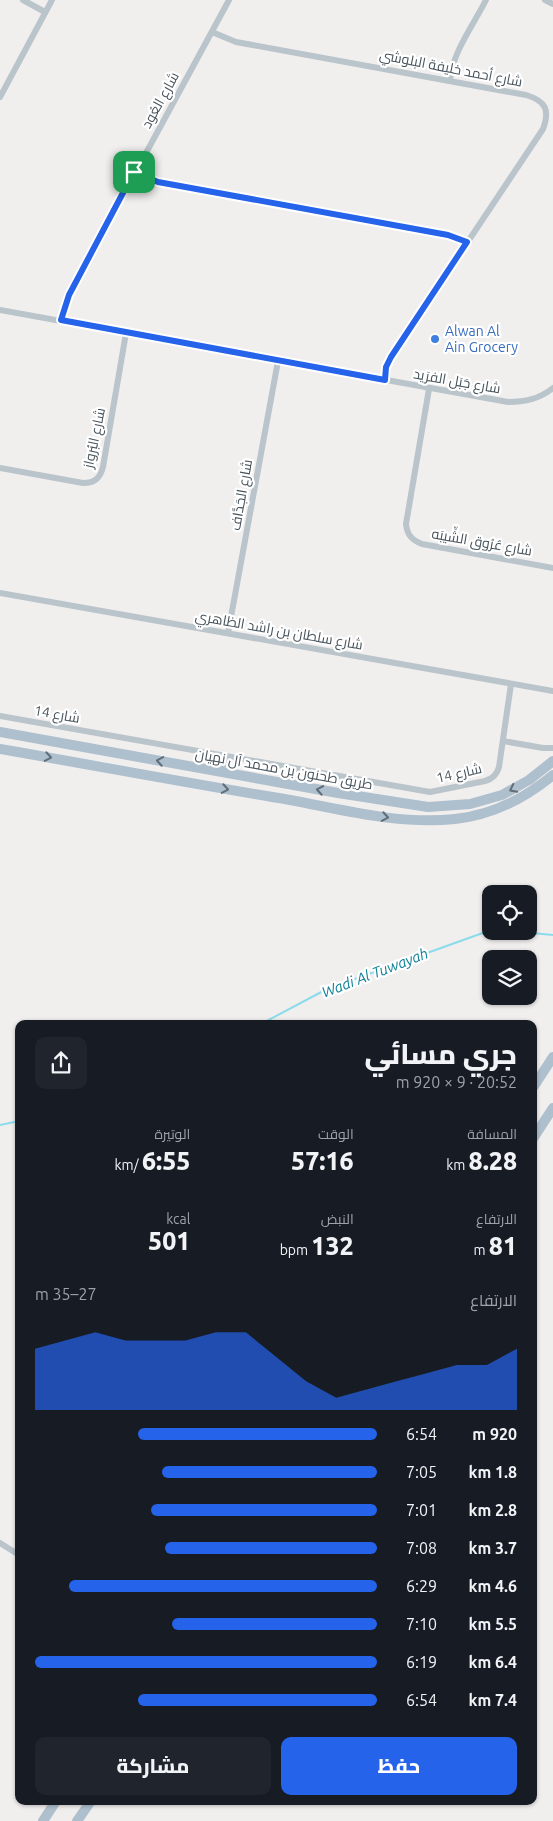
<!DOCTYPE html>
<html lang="ar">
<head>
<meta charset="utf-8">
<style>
  body { margin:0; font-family:Ubuntu,Cairo,sans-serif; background:#20242c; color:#f1f3f6; direction:rtl; height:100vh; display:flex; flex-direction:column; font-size:19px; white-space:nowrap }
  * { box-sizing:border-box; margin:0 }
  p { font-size:16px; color:#9ea1a6 }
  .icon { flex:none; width:28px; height:28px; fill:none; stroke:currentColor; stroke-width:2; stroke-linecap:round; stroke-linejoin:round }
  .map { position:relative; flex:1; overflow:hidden; direction:ltr }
  .side { position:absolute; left:15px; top:1020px; width:522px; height:785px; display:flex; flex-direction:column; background:#171b24; border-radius:10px; box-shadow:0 1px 4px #0004; direction:rtl }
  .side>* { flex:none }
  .fabs { position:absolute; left:482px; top:885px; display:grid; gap:10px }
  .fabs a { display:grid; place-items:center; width:55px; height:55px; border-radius:10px; background:#171b24; box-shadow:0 1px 4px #0004; font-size:25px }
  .pin { position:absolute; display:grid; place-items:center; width:42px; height:42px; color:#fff; margin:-21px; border-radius:10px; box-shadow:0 2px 8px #0006 }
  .round { display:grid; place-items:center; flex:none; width:52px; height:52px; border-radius:10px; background:#20242c }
  .headline { display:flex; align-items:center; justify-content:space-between; height:85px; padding:0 20px }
  h1 { font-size:28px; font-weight:800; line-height:38px }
  .metrics { display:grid; grid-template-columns:repeat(3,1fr); gap:8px; height:85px; padding:5px 20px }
  .metrics div { display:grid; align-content:center }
  .metrics b { font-size:25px; font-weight:800 }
  .metrics small { font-size:14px; font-weight:400 }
  .metrics p { font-size:14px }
  .chart { height:140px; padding:10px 20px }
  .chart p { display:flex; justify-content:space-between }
  .chart svg { width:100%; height:90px; margin-top:5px; fill:#2563eb; opacity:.7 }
  .primary-button { display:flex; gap:10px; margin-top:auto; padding:10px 20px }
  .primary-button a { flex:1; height:58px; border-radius:10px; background:#2563eb; color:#fff; font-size:20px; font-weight:800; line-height:58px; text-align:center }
  .primary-button a+a { background:#20242c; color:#f1f3f6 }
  ul { padding:0 20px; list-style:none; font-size:16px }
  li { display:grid; grid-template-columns:80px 60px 1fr; align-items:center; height:38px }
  li i { height:12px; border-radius:6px; background:#2563eb }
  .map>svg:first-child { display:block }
</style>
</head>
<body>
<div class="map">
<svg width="553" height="1821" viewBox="0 0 553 1821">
  <rect width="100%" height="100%" fill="#f1eeee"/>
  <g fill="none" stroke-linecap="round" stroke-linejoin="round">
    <!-- stream -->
    <g stroke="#8bdceb" stroke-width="2">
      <polyline points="510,931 553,935"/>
      <polyline points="261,1024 327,989 491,930"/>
      <polyline points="0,1125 19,1121"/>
    </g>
    <!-- minor -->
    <g stroke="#bac4cb" stroke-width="6">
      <polyline points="23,0 45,12"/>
      <polyline points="545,0 553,4"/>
      <path d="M212,32L236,42L526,95C546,101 550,110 543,129L391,357L386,367L385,380"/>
      <path d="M450,80C452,53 474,24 486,0"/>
      <polyline points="0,97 52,0"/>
      <polyline points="135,172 159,182 448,235 467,242"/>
      <path d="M0,310L508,402C525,402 539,399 553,388"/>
      <polyline points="61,320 69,295 229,0"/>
      <path d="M429,389L406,524C407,535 412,540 422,544L553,568"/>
      <path d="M0,468L83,483C95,483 100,478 103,467L126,333"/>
      <polyline points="0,593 553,691"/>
      <polyline points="228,633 278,361"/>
      <path d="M0,716L430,792L485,781C492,779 497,775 499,767L511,684"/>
      <polyline points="503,741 543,748 553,748"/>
      <polyline points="217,771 224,765 228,757"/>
      <polyline points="0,1543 19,1555"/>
    </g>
    <!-- primary -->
    <g stroke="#aebfcd" stroke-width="10">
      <polyline points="0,732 338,793 428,807 470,804 502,795 529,780 553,761"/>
      <path d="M0,749C97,766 193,784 290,800C344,810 400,825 455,819C493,815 524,799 553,775"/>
      <polyline points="534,1086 553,1057"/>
      <polyline points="534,1137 553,1108"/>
      <polyline points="43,1821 56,1801"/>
      <polyline points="77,1821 91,1801"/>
    </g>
  </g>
  <!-- one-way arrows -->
  <defs><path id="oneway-chevron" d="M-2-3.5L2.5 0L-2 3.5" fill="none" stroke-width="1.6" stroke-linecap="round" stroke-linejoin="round" transform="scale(1.25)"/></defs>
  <g stroke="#616e78">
    <use href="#oneway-chevron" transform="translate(48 757) rotate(10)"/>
    <use href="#oneway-chevron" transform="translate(160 761) rotate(-170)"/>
    <use href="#oneway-chevron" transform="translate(225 789) rotate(10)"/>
    <use href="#oneway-chevron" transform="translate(513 789) rotate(153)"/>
    <use href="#oneway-chevron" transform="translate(320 790) rotate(-170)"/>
    <use href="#oneway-chevron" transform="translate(385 817) rotate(10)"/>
  </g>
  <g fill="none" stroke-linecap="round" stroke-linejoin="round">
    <!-- route casing -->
    <g stroke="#fff" stroke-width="10">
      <polygon id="route" points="134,172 158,182 448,235 467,242 391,357 386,367 385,380 61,320 69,295"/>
    </g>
    <!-- route -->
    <use href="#route" stroke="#2563eb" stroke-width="6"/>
  </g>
  <!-- markers -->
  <circle fill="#3f7fe0" stroke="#fff" stroke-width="2" cx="435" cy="339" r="5"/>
  <g text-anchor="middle" stroke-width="4.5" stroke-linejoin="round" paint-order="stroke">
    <!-- street labels -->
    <g font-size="14" fill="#47535b" stroke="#fff">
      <text transform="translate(451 68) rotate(11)" y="5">شارع أحمد خليفة البلوشي</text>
      <text transform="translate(160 100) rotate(-61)" y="5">شارع العُود</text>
      <text transform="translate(457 381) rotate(10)" y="5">شارع جَبَل الفرَيد</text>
      <text transform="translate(94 438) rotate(-78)" y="5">شارع البُرواز</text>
      <text transform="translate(241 495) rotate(-80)" y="5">شارع الجَدَّاف</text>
      <text transform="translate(482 542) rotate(10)" y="5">شارع عُرُوق الشِّيبَه</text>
      <text transform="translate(279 630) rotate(10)" y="5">شارع سلطان بن راشد الظاهري</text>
      <text transform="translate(57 714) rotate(10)" y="5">شارع 14</text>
      <text transform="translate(284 769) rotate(10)" y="5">طريق طحنون بن محمد آل نهيان</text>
      <text transform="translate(459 773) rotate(-13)" y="5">شارع 14</text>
    </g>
    <!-- shop labels -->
    <g font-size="14" fill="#366cbe" stroke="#fff" text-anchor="start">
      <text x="445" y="336">Alwan Al<tspan x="445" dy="16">Ain Grocery</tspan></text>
    </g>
    <!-- water labels -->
    <g font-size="15" font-style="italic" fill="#0e8298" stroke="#fff">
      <text transform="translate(375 973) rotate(-21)" y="5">Wadi Al Tuwayah</text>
    </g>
  </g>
</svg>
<div class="fabs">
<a><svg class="icon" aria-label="locate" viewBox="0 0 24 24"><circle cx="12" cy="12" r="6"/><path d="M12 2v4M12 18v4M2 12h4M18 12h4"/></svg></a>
<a><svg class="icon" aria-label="layers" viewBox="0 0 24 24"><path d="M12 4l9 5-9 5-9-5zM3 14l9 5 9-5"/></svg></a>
</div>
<div class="pin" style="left:134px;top:172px;background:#1e9e55"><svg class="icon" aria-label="arrive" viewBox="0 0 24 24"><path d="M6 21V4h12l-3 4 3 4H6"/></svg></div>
<section class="side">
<div class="headline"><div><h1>جري مسائي</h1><p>20:52 · 9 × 920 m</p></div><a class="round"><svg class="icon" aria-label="share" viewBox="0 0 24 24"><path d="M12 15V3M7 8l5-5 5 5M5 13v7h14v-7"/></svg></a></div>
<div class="metrics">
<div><p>المسافة</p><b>8.28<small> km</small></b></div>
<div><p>الوقت</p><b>57:16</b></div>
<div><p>الوتيرة</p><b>6:55<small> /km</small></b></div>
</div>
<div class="metrics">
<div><p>الارتفاع</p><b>81<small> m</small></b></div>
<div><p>النبض</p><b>132<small> bpm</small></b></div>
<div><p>kcal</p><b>501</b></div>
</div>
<div class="chart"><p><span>الارتفاع</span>27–35 m</p>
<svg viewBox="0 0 160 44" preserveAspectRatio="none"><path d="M0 44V14L10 10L20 6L30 10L40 10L50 10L60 6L70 6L80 18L90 30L100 38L110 34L120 30L130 26L140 22L150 22L160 14V44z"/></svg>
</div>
<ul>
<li><b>920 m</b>6:54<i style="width:70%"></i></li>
<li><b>1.8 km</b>7:05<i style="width:63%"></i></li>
<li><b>2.8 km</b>7:01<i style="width:66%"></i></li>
<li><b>3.7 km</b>7:08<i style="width:62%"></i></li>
<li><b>4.6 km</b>6:29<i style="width:90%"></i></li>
<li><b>5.5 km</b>7:10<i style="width:60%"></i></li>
<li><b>6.4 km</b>6:19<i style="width:100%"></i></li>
<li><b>7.4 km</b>6:54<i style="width:70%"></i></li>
</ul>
<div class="primary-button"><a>حفظ</a><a>مشاركة</a></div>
</section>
</div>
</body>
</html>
